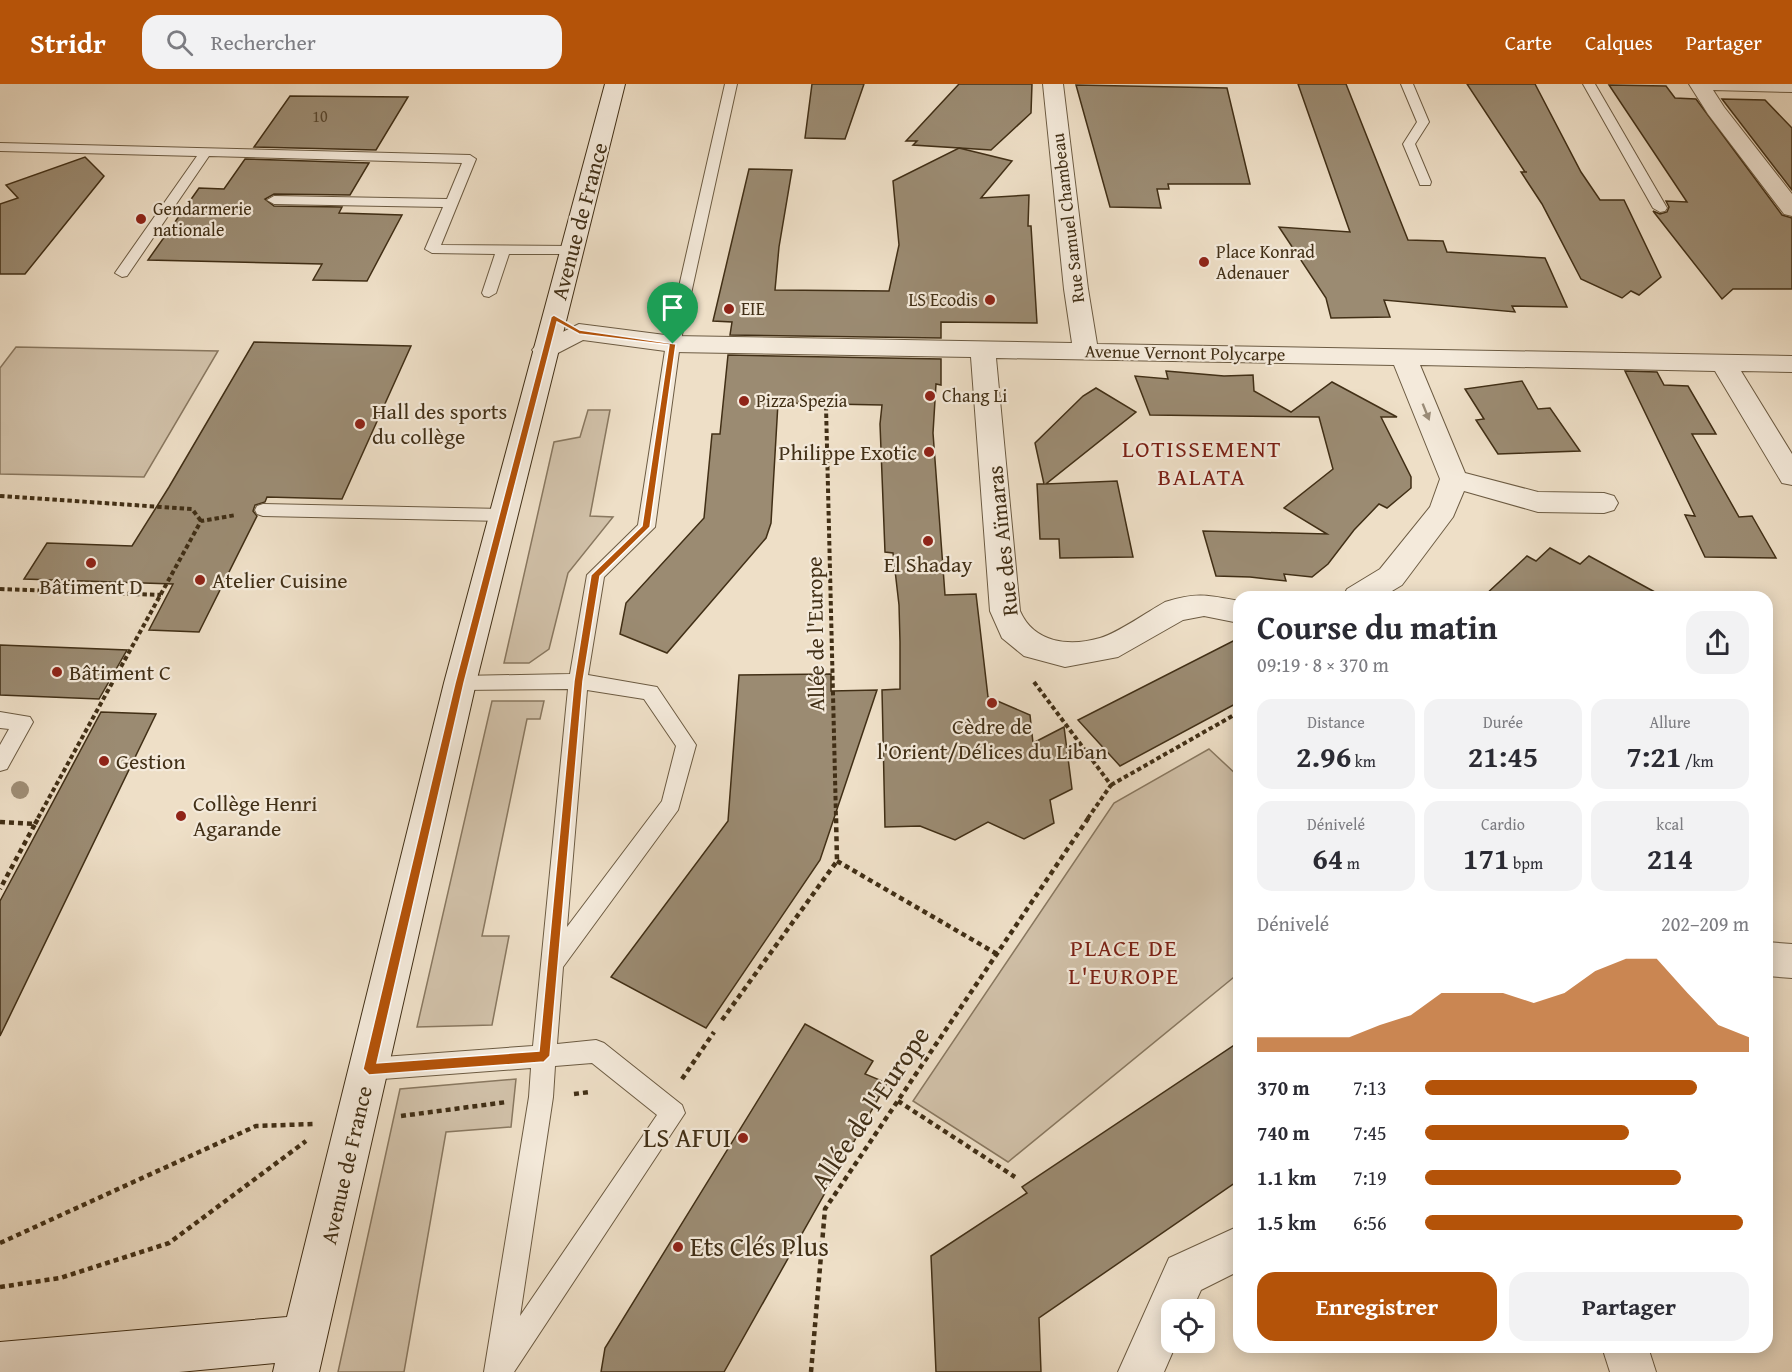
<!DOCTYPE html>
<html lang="fr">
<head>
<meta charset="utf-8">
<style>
  body { margin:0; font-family:"Gentium Book Plus",serif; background:#f2f2f3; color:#2b2b33; height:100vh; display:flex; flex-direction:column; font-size:22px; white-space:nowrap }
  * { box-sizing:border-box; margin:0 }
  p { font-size:20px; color:#7c7c81 }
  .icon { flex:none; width:33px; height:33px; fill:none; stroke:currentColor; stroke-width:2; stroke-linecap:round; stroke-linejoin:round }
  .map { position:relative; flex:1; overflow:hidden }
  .side { position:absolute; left:1233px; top:507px; width:540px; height:762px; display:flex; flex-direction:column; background:#fff; border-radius:18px; box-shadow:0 3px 15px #0003 }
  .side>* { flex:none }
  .controls { position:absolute; left:1161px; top:1215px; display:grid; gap:12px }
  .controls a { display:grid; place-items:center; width:54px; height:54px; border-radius:12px; background:#fff; box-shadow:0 3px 15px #0003; font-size:30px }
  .pin { position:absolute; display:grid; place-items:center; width:51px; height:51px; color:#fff; margin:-62px -26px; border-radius:50% 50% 50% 0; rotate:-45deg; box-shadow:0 0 6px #0007 }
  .pin .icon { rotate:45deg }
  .round { display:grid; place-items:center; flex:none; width:63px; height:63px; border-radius:18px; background:#f2f2f3 }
  .headline { display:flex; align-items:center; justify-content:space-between; height:102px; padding:0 24px }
  h1 { font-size:33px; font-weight:800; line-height:45px }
  .figures { display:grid; grid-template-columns:repeat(3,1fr); gap:9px; height:102px; padding:6px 24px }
  .figures div { display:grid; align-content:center; border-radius:15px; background:#f2f2f3; text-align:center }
  .figures b { font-size:30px; font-weight:800 }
  .figures small { font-size:16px; font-weight:400 }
  .figures p { font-size:16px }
  .chart { height:168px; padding:12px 24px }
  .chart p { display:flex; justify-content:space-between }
  .chart svg { width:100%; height:108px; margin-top:6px; fill:#b45309; opacity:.7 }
  .cta { display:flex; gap:12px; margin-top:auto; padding:12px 24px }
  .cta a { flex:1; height:69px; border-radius:18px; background:#b45309; color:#fff; font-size:24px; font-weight:800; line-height:69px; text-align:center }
  .cta a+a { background:#f2f2f3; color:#2b2b33 }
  ul { padding:0 24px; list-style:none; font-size:20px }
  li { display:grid; grid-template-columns:96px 72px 1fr; align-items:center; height:45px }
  li i { height:15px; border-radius:8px; background:#b45309 }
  header { display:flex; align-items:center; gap:36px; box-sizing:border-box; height:84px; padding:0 30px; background:#b45309; color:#fff }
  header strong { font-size:28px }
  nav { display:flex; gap:33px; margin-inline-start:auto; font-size:21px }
  .search { width:420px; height:54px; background:#f2f2f3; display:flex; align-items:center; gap:15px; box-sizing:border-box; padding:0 21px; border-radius:18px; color:#7c7c81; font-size:22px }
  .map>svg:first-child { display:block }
</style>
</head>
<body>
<header>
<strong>Stridr</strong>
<div class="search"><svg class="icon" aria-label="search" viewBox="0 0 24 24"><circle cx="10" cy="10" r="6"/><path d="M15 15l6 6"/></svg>Rechercher</div>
<nav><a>Carte</a><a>Calques</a><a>Partager</a></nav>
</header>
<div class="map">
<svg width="1792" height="1288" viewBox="0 0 1792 1288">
  <rect width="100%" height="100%" fill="#eedfc7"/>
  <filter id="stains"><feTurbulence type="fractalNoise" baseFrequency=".00333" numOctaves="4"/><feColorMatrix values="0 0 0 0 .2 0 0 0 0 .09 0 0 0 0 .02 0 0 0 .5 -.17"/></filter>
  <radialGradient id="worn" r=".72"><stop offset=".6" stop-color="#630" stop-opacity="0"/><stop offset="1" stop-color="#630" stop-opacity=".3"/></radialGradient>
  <!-- green -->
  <g fill="#d1c1a9" stroke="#897860" stroke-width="1.5">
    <polygon points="16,263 218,267 144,393 0,390 0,284"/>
    <polygon points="588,326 610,326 590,432 613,433 568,489 549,565 529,579 504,579 554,358 580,353"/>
    <polygon points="492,617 544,617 540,635 527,635 482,852 509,852 492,941 417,943"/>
    <polygon points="1209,665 1239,693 1239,889 1008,1078 913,1017 1114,719"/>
    <polygon points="516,995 511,1043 446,1048 404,1288 338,1288 400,1005"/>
  </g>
  <!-- building -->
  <g fill="#9b8b72" stroke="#412f16" stroke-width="1.5">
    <polygon points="812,0 864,0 845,55 805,54"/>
    <polygon points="959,0 1032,0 1031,29 991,66 913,61 917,57 906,57"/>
    <polygon points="1298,0 1346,0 1408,156 1443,157 1447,168 1545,174 1567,223 1512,222 1515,228 1384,216 1390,233 1331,234 1326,214 1279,143 1350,148"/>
    <polygon points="1467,0 1535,0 1581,88 1600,116 1624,116 1661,193 1639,211 1631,207 1622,214 1581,195 1542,120 1521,88 1527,88 1525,88"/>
    <polygon points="1076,1 1227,4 1250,100 1168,100 1169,105 1157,105 1161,124 1110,123"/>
    <polygon points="1609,1 1666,2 1675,14 1696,15 1782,131 1792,134 1792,205 1733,205 1722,215 1653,127 1660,130 1667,128 1669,123 1666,117 1687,118"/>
    <polygon points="290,12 408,13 376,66 254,63"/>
    <polygon points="1722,15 1765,16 1792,44 1792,106"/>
    <polygon points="959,64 1012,77 981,114 1029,111 1028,142 1031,142 1037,239 941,238 941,254 730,251 732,238 713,237 749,85 792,86 779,163 775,206 889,207 899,161 893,97"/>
    <polygon points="85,73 104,92 25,190 0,190 0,120 18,114 6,101"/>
    <polygon points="245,75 369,79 350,111 274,110 265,115 274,122 342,123 339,129 402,131 367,197 313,196 322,180 148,176 199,104 224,105"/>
    <polygon points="254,258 411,262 342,415 267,413 265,418 255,421 253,427 257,432 199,548 149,546 173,500 24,495 47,459 132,462 169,403"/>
    <polygon points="728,271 941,275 941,301 936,300 933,349 945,511 976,510 988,613 1030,631 1033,659 1064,643 1072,705 1050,716 1054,739 1024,755 988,738 955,756 920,742 885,743 882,606 900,605 900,558 899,521 893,469 885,468 880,340 882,321 778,319 771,439 766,454 667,569 620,550 626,519 704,434 712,350 720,350"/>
    <polygon points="1166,287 1224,292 1253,291 1254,307 1291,328 1332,298 1397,333 1381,333 1411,393 1411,404 1387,424 1379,420 1354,446 1328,480 1312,493 1284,490 1286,497 1250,493 1216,492 1203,447 1327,450 1284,424 1333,385 1319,333 1150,331 1135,292 1168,295"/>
    <polygon points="1625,287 1657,288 1664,301 1688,302 1716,350 1692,350 1739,433 1752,432 1776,474 1705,473 1685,431 1695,432"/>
    <polygon points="1522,297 1538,325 1550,324 1580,367 1498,370 1476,336 1484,335 1465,305"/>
    <polygon points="1096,304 1136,328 1046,400 1117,397 1133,473 1060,474 1059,455 1040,455 1037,400 1044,400 1035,359 1083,312"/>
    <polygon points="1550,464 1580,480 1589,472 1664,513 1483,513 1527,472 1536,477"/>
    <polygon points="1239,554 1239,618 1120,682 1078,636"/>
    <polygon points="0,561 127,566 99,615 0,611"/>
    <polygon points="831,590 831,607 877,606 820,776 706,944 611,893 728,737 739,591"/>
    <polygon points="101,628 156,630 0,952 0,817"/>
    <polygon points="805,940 873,977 865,990 887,999 724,1288 601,1288 605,1264"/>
    <polygon points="1239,958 1239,1096 1039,1234 1041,1288 936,1288 931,1172 1027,1109 1022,1103"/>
  </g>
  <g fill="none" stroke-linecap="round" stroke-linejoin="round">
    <!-- lane casing -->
    <g stroke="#6c5b42" stroke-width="2">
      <g id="lane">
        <path d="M725,0H737L680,260L655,443L604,493L588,591L657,603L696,661L678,726L563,883L557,960L596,956L604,959L682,1021L685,1029L514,1288H484L529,1013L531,984L369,996L361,993L357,985L361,977L369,974L533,962L568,605L460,606L453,604L451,599L453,594L460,592L570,590L587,491L638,441L666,260ZM587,606L644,615L676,662L662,717L567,843ZM592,979L657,1031L520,1232L553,1013L555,982Z"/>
        <polygon points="1401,0 1413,0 1429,38 1415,60 1431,98 1430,101 1420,101 1419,98 1403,60 1417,38"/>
        <polygon points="1583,0 1595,0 1667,124 1665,127 1660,128 1653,124"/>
        <polygon points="0,59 470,71 476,75 441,161 572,162 579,166 572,170 509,170 496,209 489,213 484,212 482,209 495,170 432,169 425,165 443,123 274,120 267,116 274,112 447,115 462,79 209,72 127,192 122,193 115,189 197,72 0,67"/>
        <polygon points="263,420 503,425 509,427 511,431 509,435 503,437 263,432 257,430 255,426 257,422"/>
        <polygon points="0,628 30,633 33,638 7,685 0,687 0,661 9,645 0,644"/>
      </g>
    </g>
    <!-- street casing -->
    <g stroke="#6c5b42" stroke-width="2">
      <g id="street">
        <path d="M1043,0H1063L1088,205L1097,260L1792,272V288L1741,287L1792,370V401L1782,399L1715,287L1420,281L1465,389L1538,408L1604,409L1614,412L1618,419L1614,426L1604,429L1538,428L1464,407L1453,433L1402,501L1382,513H1343L1347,505L1380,485L1430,423L1440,395L1394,281L996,274L1020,527C1034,559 1069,563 1100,554C1118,549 1147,528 1165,518C1196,508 1208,511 1239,517V539L1204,532L1183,536L1118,573L1065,583L1024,572L1002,554L990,527L971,273L673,268L583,256L554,271L545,274L536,271L532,266L536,261L579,240L673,252L1072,259L1064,205Z"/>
        <polygon points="1689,0 1792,0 1792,8 1713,6 1724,23 1792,110 1792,132 1784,130 1708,30"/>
        <polygon points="1767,858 1792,860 1792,894 1767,892"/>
        <polygon points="1239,1142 1239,1187 1201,1206 1192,1226 1172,1226 1172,1258 1177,1258 1164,1288 1118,1288 1169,1174"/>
        <polygon points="1602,1263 1648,1263 1656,1288 1610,1288"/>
      </g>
    </g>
    <!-- secondary casing -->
    <g stroke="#412f16" stroke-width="2">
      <polygon id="secondary" points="605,0 625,0 476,599 319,1288 273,1288 275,1279 179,1288 0,1288 0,1258 287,1233 444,599"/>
    </g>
    <!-- path-far1 -->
    <g stroke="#412f16" stroke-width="4" stroke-dasharray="4.5 3" stroke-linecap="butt">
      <polyline points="826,322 836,734"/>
      <polyline points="0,412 192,425 201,437"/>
      <polyline points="0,505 161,511"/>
      <polyline points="1034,598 1111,701 1088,734"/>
      <polyline points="1111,701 1234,631"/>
      <polyline points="38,734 201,437 236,431"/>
    </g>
    <!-- path -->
    <g stroke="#412f16" stroke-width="4.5" stroke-dasharray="5 4" stroke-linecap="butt">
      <polyline points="0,738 35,740 0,805"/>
      <polyline points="35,740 39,733"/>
      <polyline points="837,777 997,870"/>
      <polyline points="722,936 837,777 836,733"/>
      <polyline points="682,995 714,948"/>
      <polyline points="574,1010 590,1008"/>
      <polyline points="898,1017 1015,1093"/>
      <polyline points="401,1032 507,1018"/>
      <polyline points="0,1159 256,1042 313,1040"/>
      <polyline points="0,1203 60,1194 169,1159 306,1057"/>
      <polyline points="811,1288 825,1125 1089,733"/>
    </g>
    <!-- lane -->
    <use href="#lane" fill="#f4eadb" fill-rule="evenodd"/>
    <!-- street -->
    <use href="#street" fill="#f4eadb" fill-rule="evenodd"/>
    <!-- secondary -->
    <use href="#secondary" fill="#f4eadb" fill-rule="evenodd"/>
  </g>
  <!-- trees -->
  <circle fill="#9f8e76" cx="20" cy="706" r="9"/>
  <!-- one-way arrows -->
  <defs><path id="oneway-solid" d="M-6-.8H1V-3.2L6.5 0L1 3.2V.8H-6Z" transform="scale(1.5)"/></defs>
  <use fill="#9a8c78" href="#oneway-solid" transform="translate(1426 328) rotate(68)"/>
  <!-- route -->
  <path fill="#b45309" stroke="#fff" stroke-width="1.5" fill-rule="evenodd" d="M554,231L580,246L676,260L650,443L600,492L583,597L550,972L544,978L369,991L363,985L455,599L551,233ZM557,238L579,250L669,261L642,442L591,491L574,597L539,967L377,979L464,599Z"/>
  <!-- markers -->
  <g fill="#8f2418" stroke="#f4eadb" stroke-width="2">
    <circle cx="141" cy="135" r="6"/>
    <circle cx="1204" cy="178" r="6"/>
    <circle cx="990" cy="216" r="6"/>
    <circle cx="729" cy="225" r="6"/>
    <circle cx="930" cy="312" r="6"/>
    <circle cx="744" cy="317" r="6"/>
    <circle cx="360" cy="340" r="6"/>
    <circle cx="929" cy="368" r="6"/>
    <circle cx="928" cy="457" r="6"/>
    <circle cx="91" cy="479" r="6"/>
    <circle cx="200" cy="496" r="6"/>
    <circle cx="57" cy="588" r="6"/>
    <circle cx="992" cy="619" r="6"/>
    <circle cx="104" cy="677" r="6"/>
    <circle cx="181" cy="732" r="6"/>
    <circle cx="743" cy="1054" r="6"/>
    <circle cx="678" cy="1163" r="6"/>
  </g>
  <g text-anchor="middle" stroke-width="4.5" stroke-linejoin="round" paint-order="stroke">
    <!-- far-number labels -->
    <g font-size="16" fill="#58462d">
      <text x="320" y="38">10</text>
    </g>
    <!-- far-poi labels -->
    <g font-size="18" fill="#412f16" stroke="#f4eadb" text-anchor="start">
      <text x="153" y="131">Gendarmerie<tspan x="153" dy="21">nationale</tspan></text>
      <text x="1216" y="174">Place Konrad<tspan x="1216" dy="21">Adenauer</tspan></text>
      <text x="978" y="222" text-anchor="end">LS Ecodis</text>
      <text x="741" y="231">EIE</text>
      <text x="942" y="318">Chang Li</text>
      <text x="756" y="323">Pizza Spezia</text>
    </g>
    <!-- far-street labels -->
    <g font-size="18" fill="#412f16" stroke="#f4eadb">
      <text transform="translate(1068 134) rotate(-97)" y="6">Rue Samuel Chambeau</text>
      <text transform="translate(1185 269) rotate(1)" y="6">Avenue Vernont Polycarpe</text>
    </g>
    <!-- street labels -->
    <g font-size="22" fill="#412f16" stroke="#f4eadb">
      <text transform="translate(579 137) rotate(-75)" y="8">Avenue de France</text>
      <text transform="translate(1002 457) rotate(-96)" y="8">Rue des Aïmaras</text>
      <text transform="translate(815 550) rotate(-91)" y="8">Allée de l'Europe</text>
      <text transform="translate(346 1081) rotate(-77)" y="8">Avenue de France</text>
    </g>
    <!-- poi labels -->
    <g font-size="22" fill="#412f16" stroke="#f4eadb" text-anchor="start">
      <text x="372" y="335">Hall des sports<tspan x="372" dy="25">du collège</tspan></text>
      <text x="917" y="376" text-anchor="end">Philippe Exotic</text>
      <text x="928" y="488" text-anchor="middle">El Shaday</text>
      <text x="212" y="504">Atelier Cuisine</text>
      <text x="91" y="510" text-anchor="middle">Bâtiment D</text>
      <text x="69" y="596">Bâtiment C</text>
      <text x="992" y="650" text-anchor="middle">Cèdre de<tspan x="992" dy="25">l'Orient/Délices du Liban</tspan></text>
      <text x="116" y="685">Gestion</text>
      <text x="193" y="727">Collège Henri<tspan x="193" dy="25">Agarande</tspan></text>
    </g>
    <!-- neighbourhood labels -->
    <g font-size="24" letter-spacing="1.5" fill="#7a1f14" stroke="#f4eadb">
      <text x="1202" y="373">LOTISSEMENT<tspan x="1202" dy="28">BALATA</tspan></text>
      <text x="1124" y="872">PLACE DE<tspan x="1124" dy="28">L'EUROPE</tspan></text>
    </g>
    <!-- near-street labels -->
    <g font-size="27" fill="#412f16" stroke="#f4eadb">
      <text transform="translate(870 1024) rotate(-56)" y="9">Allée de l'Europe</text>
    </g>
    <!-- near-poi labels -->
    <g font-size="27" fill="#412f16" stroke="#f4eadb" text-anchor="end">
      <text x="731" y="1063">LS AFUI</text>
      <text x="690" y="1172" text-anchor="start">Ets Clés Plus</text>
    </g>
  </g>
  <rect width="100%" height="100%" filter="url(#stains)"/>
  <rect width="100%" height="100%" fill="url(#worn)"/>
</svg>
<div class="controls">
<a><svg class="icon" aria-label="locate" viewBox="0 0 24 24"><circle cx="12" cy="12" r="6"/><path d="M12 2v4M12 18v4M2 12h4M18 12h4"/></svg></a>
</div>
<div class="pin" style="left:673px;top:260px;background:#1e9e55"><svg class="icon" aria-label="arrive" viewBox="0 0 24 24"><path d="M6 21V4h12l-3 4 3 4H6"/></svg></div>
<section class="side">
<div class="headline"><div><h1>Course du matin</h1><p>09:19 · 8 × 370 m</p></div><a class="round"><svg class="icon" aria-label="share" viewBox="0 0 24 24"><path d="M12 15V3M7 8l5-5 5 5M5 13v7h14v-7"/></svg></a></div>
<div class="figures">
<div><p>Distance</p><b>2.96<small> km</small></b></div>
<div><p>Durée</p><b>21:45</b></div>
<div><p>Allure</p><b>7:21<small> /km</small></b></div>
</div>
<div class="figures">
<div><p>Dénivelé</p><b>64<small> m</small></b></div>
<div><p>Cardio</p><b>171<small> bpm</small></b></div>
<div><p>kcal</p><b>214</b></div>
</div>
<div class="chart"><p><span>Dénivelé</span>202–209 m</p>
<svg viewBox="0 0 160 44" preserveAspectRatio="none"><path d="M0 44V38L10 38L20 38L30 38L40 33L50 29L60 20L70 20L80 20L90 24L100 20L110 11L120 6L130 6L140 20L150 33L160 38V44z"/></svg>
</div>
<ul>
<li><b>370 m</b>7:13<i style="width:84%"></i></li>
<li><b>740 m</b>7:45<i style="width:63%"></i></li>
<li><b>1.1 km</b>7:19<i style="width:79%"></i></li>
<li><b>1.5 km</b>6:56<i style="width:98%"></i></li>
</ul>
<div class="cta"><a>Enregistrer</a><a>Partager</a></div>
</section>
</div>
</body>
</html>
